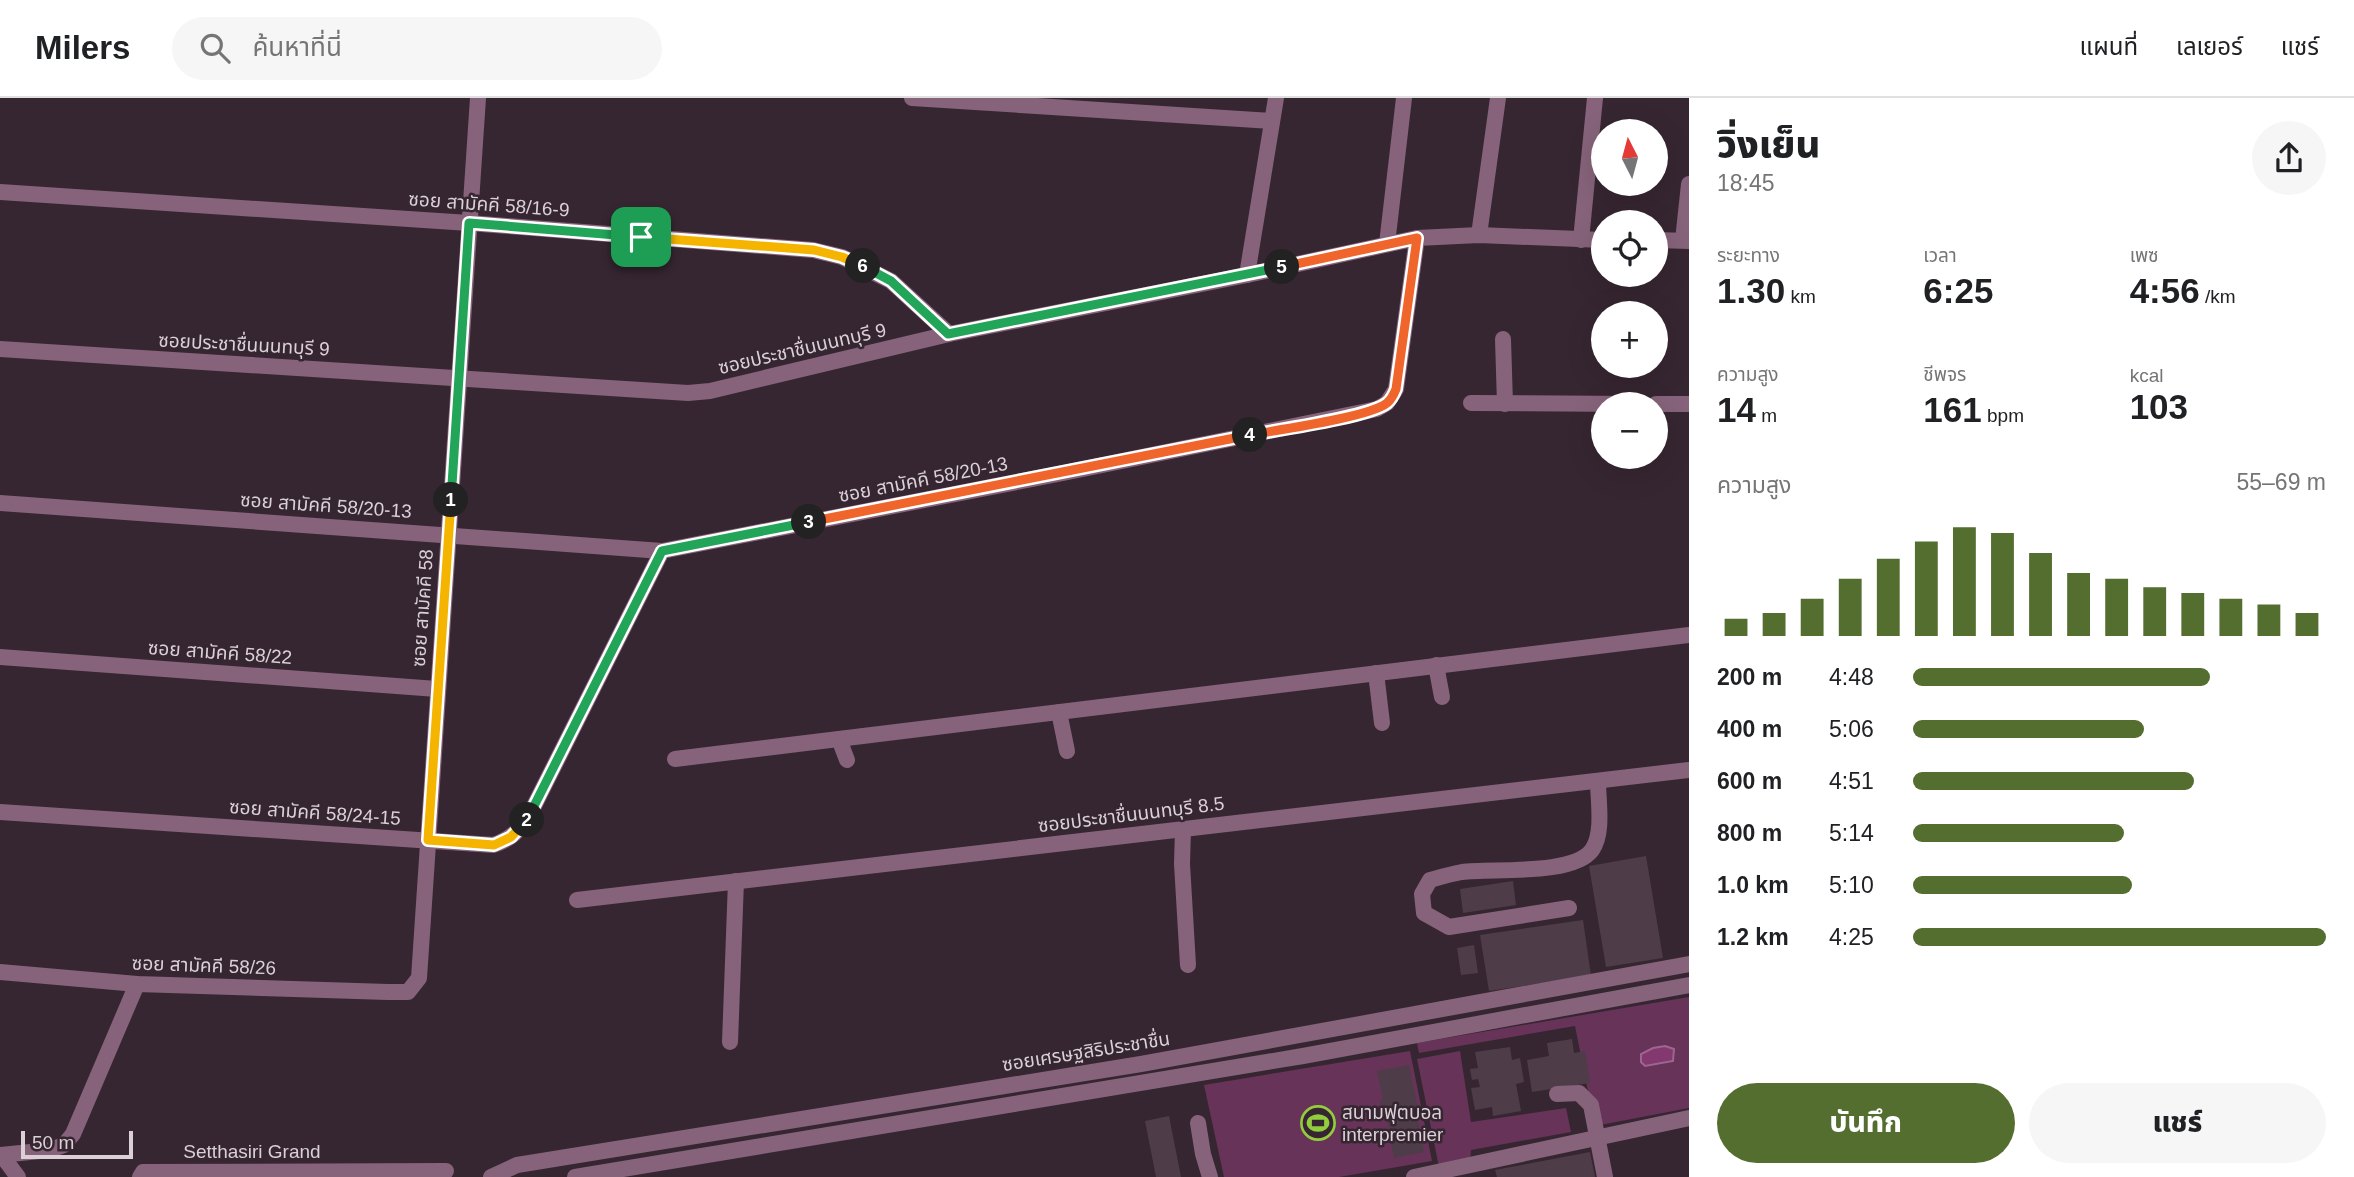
<!DOCTYPE html>
<html lang="th">
<head>
<meta charset="utf-8">
<style>
  body { margin:0; font-family:Arial,"Noto Sans Thai",sans-serif; background:#f6f6f6; color:#202124; height:100vh; display:flex; flex-direction:column; font-size:26px; white-space:nowrap }
  * { box-sizing:border-box; margin:0 }
  p { font-size:23px; color:#757577 }
  .icon { flex:none; width:38px; height:38px; fill:none; stroke:currentColor; stroke-width:2; stroke-linecap:round; stroke-linejoin:round }
  .map { position:relative; flex:1; overflow:hidden }
  .drawer { display:flex; flex-direction:column; background:#fff; width:665px }
  .drawer>* { flex:none }
  .needle { width:46px; rotate:354deg }
  .tools { position:absolute; left:1591px; top:21px; display:grid; gap:14px }
  .tools a { display:grid; place-items:center; width:77px; height:77px; border-radius:50%; background:#fff; box-shadow:0 7px 28px #0002; font-size:35px }
  .scale { position:absolute; left:21px; bottom:18px; width:112px; box-sizing:border-box; padding-left:7px; border:4px solid #dad0d6; border-top:0; font-size:19px; line-height:24px; white-space:nowrap; color:#dad0d6; -webkit-text-stroke:5px #362631; paint-order:stroke }
  .pin { position:absolute; display:grid; place-items:center; width:60px; height:60px; color:#fff; margin:-30px; border-radius:14px; box-shadow:0 4px 10px #0006 }
  .km { position:absolute; width:35px; height:35px; margin:-18px; border-radius:50%; background:#222; color:#fff; font-size:19px; line-height:35px; text-align:center }
  .round { display:grid; place-items:center; flex:none; width:74px; height:74px; border-radius:37px; background:#f6f6f6 }
  .summary { display:flex; align-items:center; justify-content:space-between; height:119px; padding:0 28px }
  h1 { font-size:38px; font-weight:800; line-height:52px }
  .metrics { display:grid; grid-template-columns:repeat(3,1fr); gap:10px; height:119px; padding:7px 28px }
  .metrics div { display:grid; align-content:center }
  .metrics b { font-size:35px; font-weight:800 }
  .metrics small { font-size:19px; font-weight:400 }
  .metrics p { font-size:19px }
  .chart { height:196px; padding:14px 28px }
  .chart p { display:flex; justify-content:space-between }
  .chart svg { width:100%; height:126px; margin-top:7px; stroke:#546e30; stroke-width:6 }
  .action { display:flex; gap:14px; margin-top:auto; padding:14px 28px }
  .action a { flex:1; height:80px; border-radius:42px; background:#546e30; color:#fff; font-size:28px; font-weight:800; line-height:80px; text-align:center }
  .action a+a { background:#f6f6f6; color:#202124 }
  ul { padding:0 28px; list-style:none; font-size:23px }
  li { display:grid; grid-template-columns:112px 84px 1fr; align-items:center; height:52px }
  li i { height:18px; border-radius:9px; background:#546e30 }
  header { display:flex; align-items:center; gap:42px; box-sizing:border-box; height:98px; padding:0 35px; background:#fff; border-bottom:2px solid #e0e0e0 }
  header strong { font-size:33px }
  nav { display:flex; gap:38px; margin-inline-start:auto; font-size:24px }
  .search { width:490px; height:63px; background:#f6f6f6; display:flex; align-items:center; gap:18px; box-sizing:border-box; padding:0 24px; border-radius:38px; color:#757577; font-size:26px }
  main { display:flex; flex:1; min-height:0 }
  .map>svg:first-child { display:block }
</style>
</head>
<body>
<header>
<strong>Milers</strong>
<div class="search"><svg class="icon" aria-label="search" viewBox="0 0 24 24"><circle cx="10" cy="10" r="6"/><path d="M15 15l6 6"/></svg>ค้นหาที่นี่</div>
<nav><a>แผนที่</a><a>เลเยอร์</a><a>แชร์</a></nav>
</header>
<main>
<div class="map">
<svg width="1689" height="1079" viewBox="0 0 1689 1079">
  <rect width="100%" height="100%" fill="#362631"/>
  <!-- green -->
  <g fill="#673358">
    <polygon points="1689,899 1689,1010 1595,1028 1575,928 1419,955 1417,945"/>
    <polygon points="1410,953 1432,1063 1339,1079 1224,1079 1204,987"/>
    <polygon points="1460,953 1471,1024 1566,1010 1571,1034 1471,1052 1470,1065 1439,1069 1417,961"/>
  </g>
  <!-- water -->
  <polygon fill="#83396f" stroke="#9d668e" stroke-width="2" points="1665,948 1674,951 1673,963 1645,968 1641,964 1641,956 1653,950"/>
  <!-- building -->
  <g fill="#4e3d48">
    <polygon points="1646,758 1663,860 1606,869 1589,768"/>
    <polygon points="1513,783 1516,807 1463,815 1460,791"/>
    <polygon points="1583,822 1591,878 1489,893 1480,837"/>
    <polygon points="1474,847 1478,875 1461,877 1457,850"/>
    <polygon points="1572,941 1574,955 1585,953 1590,985 1532,994 1527,962 1549,958 1547,945"/>
    <polygon points="1510,949 1512,962 1520,960 1524,984 1516,986 1521,1013 1493,1018 1492,1009 1475,1012 1471,990 1480,989 1478,981 1472,982 1470,971 1478,970 1475,954"/>
    <polygon points="1409,967 1418,1012 1383,1018 1380,1002 1383,1001 1377,973"/>
    <polygon points="1417,1015 1424,1054 1394,1060 1387,1021"/>
    <polygon points="1169,1018 1181,1079 1156,1079 1145,1023"/>
    <polygon points="1590,1054 1595,1079 1497,1079 1495,1072"/>
  </g>
  <g fill="none" stroke-linecap="round" stroke-linejoin="round">
    <!-- minor -->
    <g stroke="#86637a" stroke-width="16">
      <polyline points="912,0 1272,23"/>
      <polyline points="0,94 469,125 813,152 842,159 891,183 949,236"/>
      <polyline points="1479,137 1498,0"/>
      <polyline points="1581,142 1595,0"/>
      <polyline points="1656,142 1689,143"/>
      <polyline points="1683,142 1689,86"/>
      <polyline points="1387,146 1404,0"/>
      <polyline points="1247,177 1276,0"/>
      <polyline points="1503,241 1505,306"/>
      <polyline points="0,251 688,295 710,293 949,236 1247,177 1417,140 1479,137 1603,142"/>
      <polyline points="1471,305 1634,306"/>
      <polyline points="1656,306 1689,306"/>
      <polyline points="0,405 662,453 1068,374 1377,311 1387,305 1396,291 1417,140"/>
      <polyline points="0,559 437,591"/>
      <polyline points="1436,567 1442,599"/>
      <polyline points="1376,575 1382,625"/>
      <polyline points="1059,614 1067,653"/>
      <polyline points="839,641 847,662"/>
      <polyline points="675,661 1689,537"/>
      <path d="M0,714L493,747C510,742 518,733 528,720L662,453"/>
      <polyline points="1183,731 1182,766 1188,867"/>
      <polyline points="577,802 1689,672"/>
      <path d="M1569,810L1449,829L1424,815L1422,796L1430,782C1441,779 1451,776 1462,774C1492,770 1573,778 1592,752C1604,735 1598,703 1598,683"/>
      <polyline points="0,874 137,886 388,894 408,894 419,880 478,0"/>
      <polyline points="730,944 736,783"/>
      <polyline points="1557,996 1579,995 1591,1007 1605,1079"/>
      <polyline points="1198,1025 1203,1056 1210,1079"/>
      <polyline points="0,1057 50,1052 64,1047 73,1036 137,886"/>
      <polyline points="4,1057 6,1063 18,1079"/>
      <polyline points="140,1079 143,1074 446,1073"/>
      <polyline points="491,1079 517,1067 1141,966 1689,866"/>
      <polyline points="575,1079 1303,958 1689,887"/>
      <polyline points="1414,1079 1689,1020"/>
    </g>
  </g>
  <g fill="none" stroke-linecap="round" stroke-linejoin="round">
    <!-- split-1 casing -->
    <g stroke="#fff" stroke-width="14">
      <polyline id="split-1" points="451,402 469,125 641,139"/>
    </g>
    <!-- split-2 casing -->
    <g stroke="#fff" stroke-width="14">
      <polyline id="split-2" points="451,402 428,742 494,747 511,739 527,722"/>
    </g>
    <!-- split-3 casing -->
    <g stroke="#fff" stroke-width="14">
      <polyline id="split-3" points="527,722 662,453 809,424"/>
    </g>
    <!-- split-4 casing -->
    <g stroke="#fff" stroke-width="14">
      <polyline id="split-4" points="809,424 1250,337"/>
    </g>
    <!-- split-5 casing -->
    <g stroke="#fff" stroke-width="14">
      <path id="split-5" d="M1250,337C1277,332 1370,319 1387,305C1392,301 1394,296 1396,291L1417,140L1282,169"/>
    </g>
    <!-- split-6 casing -->
    <g stroke="#fff" stroke-width="14">
      <polyline id="split-6" points="863,168 891,183 948,236 1282,169"/>
    </g>
    <!-- split-7 casing -->
    <g stroke="#fff" stroke-width="14">
      <polyline id="split-7" points="641,139 814,152 842,159 863,168"/>
    </g>
    <!-- split-1 -->
    <use href="#split-1" stroke="#22a559" stroke-width="9"/>
    <!-- split-2 -->
    <use href="#split-2" stroke="#f5b400" stroke-width="9"/>
    <!-- split-3 -->
    <use href="#split-3" stroke="#22a559" stroke-width="9"/>
    <!-- split-4 -->
    <use href="#split-4" stroke="#f0652b" stroke-width="9"/>
    <!-- split-5 -->
    <use href="#split-5" stroke="#f0652b" stroke-width="9"/>
    <!-- split-6 -->
    <use href="#split-6" stroke="#22a559" stroke-width="9"/>
    <!-- split-7 -->
    <use href="#split-7" stroke="#f5b400" stroke-width="9"/>
  </g>
  <!-- icons -->
  <defs>
    <g id="stadium-ring" transform="scale(1.75)"><circle r="9.5" fill="#362631" stroke="#93cd3e" stroke-width="1.5"/><path d="M0-5a6.5 5 0 1 0 0 10a6.5 5 0 1 0 0-10ZM-3.5-1.8h7v3.6h-7Z" fill="#93cd3e"/></g>
  </defs>
  <g fill-rule="evenodd">
    <use href="#stadium-ring" x="1318" y="1025"/>
  </g>
  <g text-anchor="middle" stroke-width="5" stroke-linejoin="round" paint-order="stroke">
    <!-- street labels -->
    <g font-size="19" fill="#dad0d6" stroke="#362631">
      <text transform="translate(489 106) rotate(4)" y="7">ซอย สามัคคี 58/16-9</text>
      <text transform="translate(244 246) rotate(3)" y="7">ซอยประชาชื่นนนทบุรี 9</text>
      <text transform="translate(802 250) rotate(-13)" y="7">ซอยประชาชื่นนนทบุรี 9</text>
      <text transform="translate(923 381) rotate(-11)" y="7">ซอย สามัคคี 58/20-13</text>
      <text transform="translate(326 407) rotate(4)" y="7">ซอย สามัคคี 58/20-13</text>
      <text transform="translate(422 510) rotate(-86)" y="7">ซอย สามัคคี 58</text>
      <text transform="translate(220 554) rotate(4)" y="7">ซอย สามัคคี 58/22</text>
      <text transform="translate(315 714) rotate(4)" y="7">ซอย สามัคคี 58/24-15</text>
      <text transform="translate(1131 716) rotate(-7)" y="7">ซอยประชาชื่นนนทบุรี 8.5</text>
      <text transform="translate(204 867) rotate(2)" y="7">ซอย สามัคคี 58/26</text>
      <text transform="translate(1086 953) rotate(-9)" y="7">ซอยเศรษฐสิริประชาชื่น</text>
      <text x="252" y="1060">Setthasiri Grand</text>
    </g>
    <!-- poi labels -->
    <g font-size="19" fill="#dad0d6" stroke="#362631" text-anchor="start">
      <text x="1342" y="1021">สนามฟุตบอล<tspan x="1342" dy="22">interpremier</tspan></text>
    </g>
  </g>
</svg>
<div class="tools">
<a><svg class="needle" viewBox="-14 -14 28 28"><path d="M0-13l5 13h-10z" fill="#e53935"/><path d="M0 13l5-13h-10z" fill="#757577"/></svg></a>
<a><svg class="icon" aria-label="locate" viewBox="0 0 24 24"><circle cx="12" cy="12" r="6"/><path d="M12 2v4M12 18v4M2 12h4M18 12h4"/></svg></a>
<a>+</a>
<a>−</a>
</div>
<div class="scale">50 m</div>
<div class="pin" style="left:641px;top:139px;background:#1e9e55"><svg class="icon" aria-label="arrive" viewBox="0 0 24 24"><path d="M6 21V4h12l-3 4 3 4H6"/></svg></div>
<b class="km" style="left:451px;top:402px">1</b>
<b class="km" style="left:527px;top:722px">2</b>
<b class="km" style="left:809px;top:424px">3</b>
<b class="km" style="left:1250px;top:337px">4</b>
<b class="km" style="left:1282px;top:169px">5</b>
<b class="km" style="left:863px;top:168px">6</b>
</div>
<section class="drawer">
<div class="summary"><div><h1>วิ่งเย็น</h1><p>18:45</p></div><a class="round"><svg class="icon" aria-label="share" viewBox="0 0 24 24"><path d="M12 15V3M7 8l5-5 5 5M5 13v7h14v-7"/></svg></a></div>
<div class="metrics">
<div><p>ระยะทาง</p><b>1.30<small> km</small></b></div>
<div><p>เวลา</p><b>6:25</b></div>
<div><p>เพซ</p><b>4:56<small> /km</small></b></div>
</div>
<div class="metrics">
<div><p>ความสูง</p><b>14<small> m</small></b></div>
<div><p>ชีพจร</p><b>161<small> bpm</small></b></div>
<div><p>kcal</p><b>103</b></div>
</div>
<div class="chart"><p><span>ความสูง</span>55–69 m</p>
<svg viewBox="0 0 160 44" preserveAspectRatio="none"><path d="M5 44V38M15 44V36M25 44V31M35 44V24M45 44V17M55 44V11M65 44V6M75 44V8M85 44V15M95 44V22M105 44V24M115 44V27M125 44V29M135 44V31M145 44V33M155 44V36"/></svg>
</div>
<ul>
<li><b>200 m</b>4:48<i style="width:72%"></i></li>
<li><b>400 m</b>5:06<i style="width:56%"></i></li>
<li><b>600 m</b>4:51<i style="width:68%"></i></li>
<li><b>800 m</b>5:14<i style="width:51%"></i></li>
<li><b>1.0 km</b>5:10<i style="width:53%"></i></li>
<li><b>1.2 km</b>4:25<i style="width:100%"></i></li>
</ul>
<div class="action"><a>บันทึก</a><a>แชร์</a></div>
</section>
</main>
</body>
</html>
